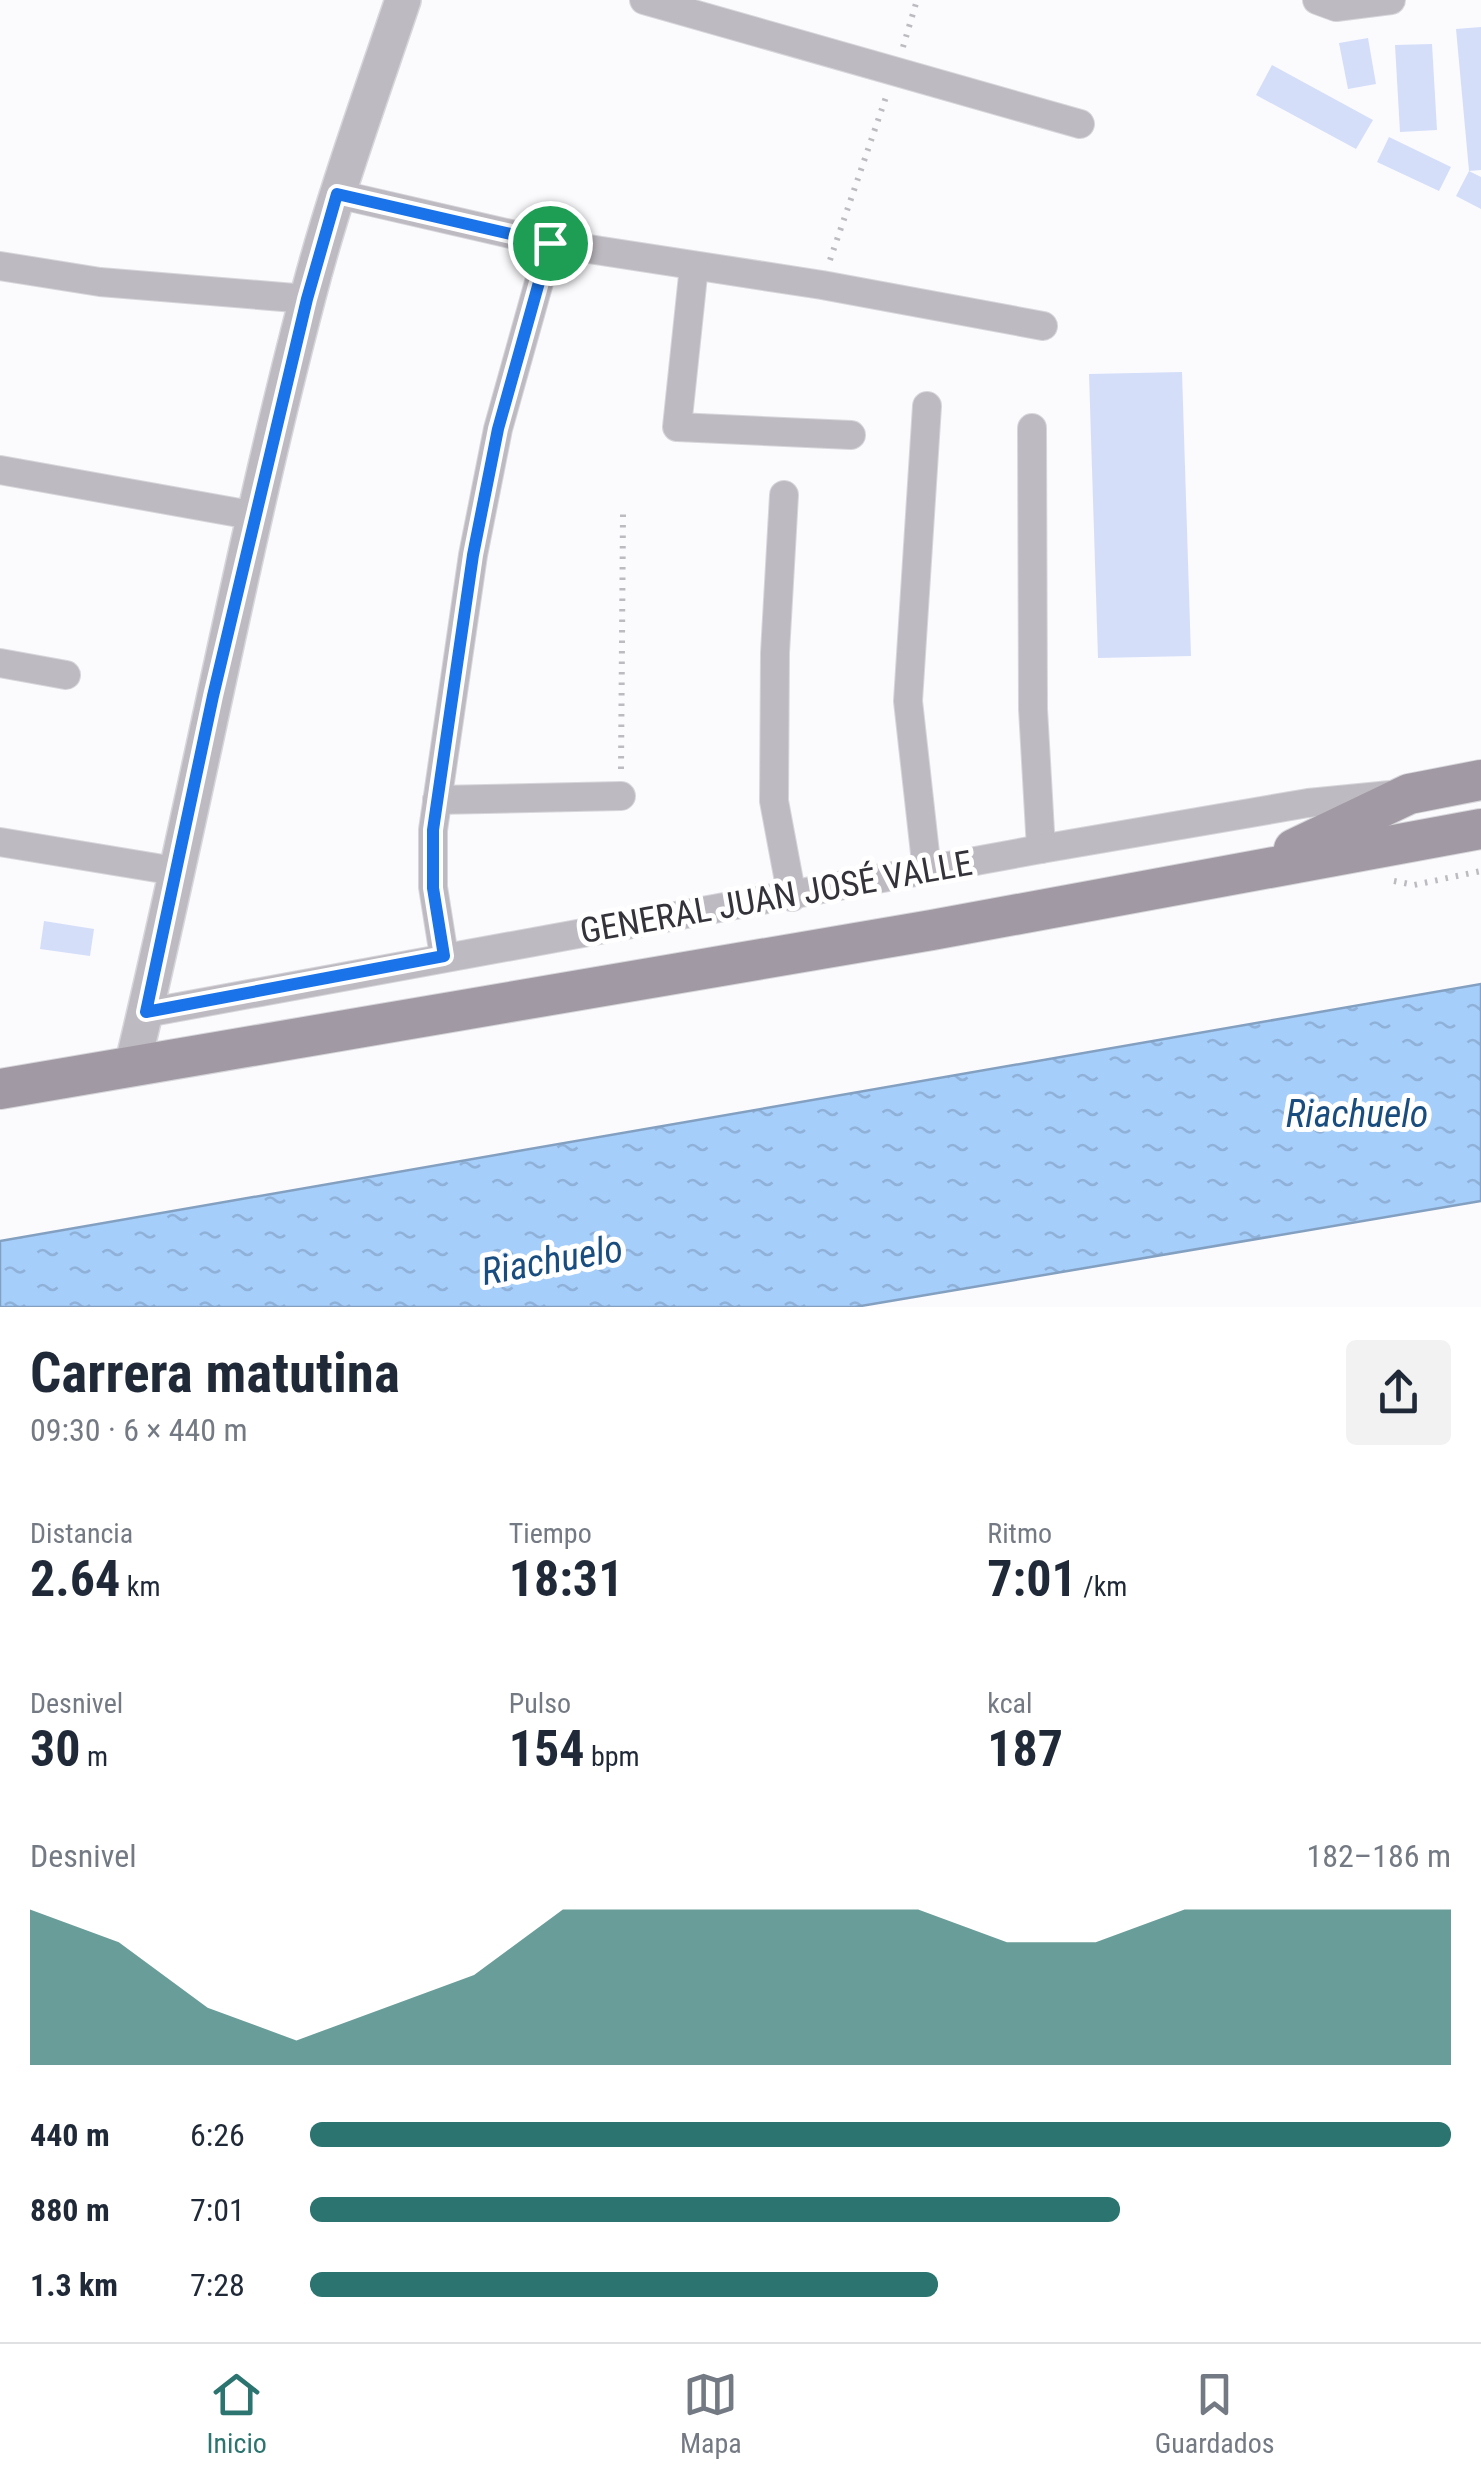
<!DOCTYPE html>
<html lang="es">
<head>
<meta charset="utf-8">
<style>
  body { margin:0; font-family:"Roboto Condensed",sans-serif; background:#f2f2f3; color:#1f2937; height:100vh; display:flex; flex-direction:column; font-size:38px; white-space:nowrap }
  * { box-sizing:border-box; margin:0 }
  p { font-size:32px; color:#747a83 }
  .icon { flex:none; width:55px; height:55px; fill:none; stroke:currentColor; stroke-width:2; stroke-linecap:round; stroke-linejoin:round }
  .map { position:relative; height:1307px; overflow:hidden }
  .sheet { display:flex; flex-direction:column; background:#fff; flex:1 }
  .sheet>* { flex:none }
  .pin { position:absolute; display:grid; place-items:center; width:85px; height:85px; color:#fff; margin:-42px; border:5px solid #fff; border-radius:50%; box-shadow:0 2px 10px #0007 }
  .round { display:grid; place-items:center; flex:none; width:105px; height:105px; border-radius:10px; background:#f2f2f3 }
  .headline { display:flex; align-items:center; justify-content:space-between; height:170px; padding:0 30px }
  h1 { font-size:55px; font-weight:700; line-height:75px }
  .metrics { display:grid; grid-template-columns:repeat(3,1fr); gap:15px; height:170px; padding:10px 30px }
  .metrics div { display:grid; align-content:center }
  .metrics b { font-size:50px; font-weight:700 }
  .metrics small { font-size:28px; font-weight:400 }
  .metrics p { font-size:28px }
  .chart { height:280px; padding:20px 30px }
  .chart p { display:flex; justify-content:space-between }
  .chart svg { width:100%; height:180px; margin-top:10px; fill:#2b746f; opacity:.7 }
  ul { padding:0 30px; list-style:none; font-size:32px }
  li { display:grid; grid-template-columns:160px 120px 1fr; align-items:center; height:75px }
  li i { height:25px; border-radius:12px; background:#2b746f }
  .tab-bar { display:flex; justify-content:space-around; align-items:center; height:140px; border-top:2px solid #e0e1e3; background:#fff; font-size:28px; color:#747a83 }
  .tab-bar a { display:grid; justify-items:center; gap:5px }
  .tab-bar .on { color:#2b746f }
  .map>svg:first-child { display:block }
</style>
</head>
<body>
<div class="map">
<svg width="1481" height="1307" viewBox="0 0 1481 1307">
  <defs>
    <pattern id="water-ripples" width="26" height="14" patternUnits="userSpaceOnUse" patternTransform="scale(2.5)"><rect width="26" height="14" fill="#a5cefb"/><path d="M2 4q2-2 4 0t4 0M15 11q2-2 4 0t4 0" fill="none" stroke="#8fb1d8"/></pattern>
  </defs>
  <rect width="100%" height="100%" fill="#fbfbfe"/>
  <!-- water -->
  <polygon fill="url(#water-ripples)" stroke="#83a0c1" stroke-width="2.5" points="1481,984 1481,1201 855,1307 0,1307 0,1241"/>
  <!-- building -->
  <g fill="#d5def9">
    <polygon points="1481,27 1481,170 1469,171 1481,177 1481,209 1456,196 1469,171 1456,29"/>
    <polygon points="1368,38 1376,84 1348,89 1339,43"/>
    <polygon points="1432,44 1437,130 1400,132 1395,45"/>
    <polygon points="1272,65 1373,120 1356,149 1256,95"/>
    <polygon points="1389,137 1451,167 1439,191 1377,162"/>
    <polygon points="1182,372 1191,656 1098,658 1089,374"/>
    <polygon points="44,921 94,929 90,956 40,949"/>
  </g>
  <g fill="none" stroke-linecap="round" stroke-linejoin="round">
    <!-- minor casing -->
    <g stroke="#d7d7db" stroke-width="30">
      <g id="minor">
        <polyline points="644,0 1080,124"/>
        <polyline points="1317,0 1336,7 1391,0"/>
        <polyline points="337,194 550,243 822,285 1043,326"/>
        <polyline points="0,266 100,282 307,299"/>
        <polyline points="694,266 677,427 851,435"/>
        <polyline points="927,406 908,701 927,871"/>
        <polyline points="1032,428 1033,709 1041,849"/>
        <polyline points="0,470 256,516"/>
        <polyline points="784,495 775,653 774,801 792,897"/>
        <polyline points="0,663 66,675"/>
        <polyline points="437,800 621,796"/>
        <polyline points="0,842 175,871"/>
        <polyline points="444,956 433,887 433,830 473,555 498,429 550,243"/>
        <polyline points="146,1013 1041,849 1308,803 1390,795"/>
      </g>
    </g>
    <!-- tertiary casing -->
    <g stroke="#d7d7db" stroke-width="38">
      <path id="tertiary" d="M132,1067C194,811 241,551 308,296C334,196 370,98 403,0"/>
    </g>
    <!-- secondary casing -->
    <g stroke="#d7d7db" stroke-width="42">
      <g id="secondary">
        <polyline points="1294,849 1409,794 1481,780"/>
        <polyline points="0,1089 932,930 1481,829"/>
      </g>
    </g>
    <!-- path -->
    <g stroke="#bcbcc0" stroke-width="6" stroke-dasharray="2.5 8" stroke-linecap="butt">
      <polyline points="903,47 917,0"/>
      <polyline points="830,260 886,97"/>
      <polyline points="621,769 623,514"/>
      <polyline points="1394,881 1414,885 1481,871"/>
    </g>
    <!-- minor -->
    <use href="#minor" stroke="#bebac1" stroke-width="28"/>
    <!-- tertiary -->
    <use href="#tertiary" stroke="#bebac1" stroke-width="35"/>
    <!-- secondary -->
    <use href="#secondary" stroke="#a19aa4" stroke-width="40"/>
  </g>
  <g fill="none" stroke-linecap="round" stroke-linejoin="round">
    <!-- route casing -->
    <g stroke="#fff" stroke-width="20">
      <polygon id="route" points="337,194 550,243 498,429 473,555 433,830 433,888 444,956 146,1012 213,696 307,299"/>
    </g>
    <!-- route -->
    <use href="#route" stroke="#1a73e8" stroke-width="12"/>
  </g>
  <g text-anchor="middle" stroke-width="10" stroke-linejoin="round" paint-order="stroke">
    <!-- street labels -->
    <g font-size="35" fill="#34333a" stroke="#fff">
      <text transform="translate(776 897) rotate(-10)" y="12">GENERAL JUAN JOSÉ VALLE</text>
    </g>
    <!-- water labels -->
    <g font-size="38" font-style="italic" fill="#194d7f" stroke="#fff">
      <text x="1357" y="1127">Riachuelo</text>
      <text transform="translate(552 1260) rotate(-10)" y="13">Riachuelo</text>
    </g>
  </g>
</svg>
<div class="pin" style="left:550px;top:243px;background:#1e9e55"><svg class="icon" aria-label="arrive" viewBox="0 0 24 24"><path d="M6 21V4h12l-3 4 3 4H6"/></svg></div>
</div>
<section class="sheet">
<div class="headline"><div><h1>Carrera matutina</h1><p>09:30 · 6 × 440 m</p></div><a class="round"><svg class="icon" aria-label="share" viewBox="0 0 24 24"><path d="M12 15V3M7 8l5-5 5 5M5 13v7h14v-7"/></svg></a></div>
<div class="metrics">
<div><p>Distancia</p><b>2.64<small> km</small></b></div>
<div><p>Tiempo</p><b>18:31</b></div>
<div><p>Ritmo</p><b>7:01<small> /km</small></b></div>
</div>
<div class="metrics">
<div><p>Desnivel</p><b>30<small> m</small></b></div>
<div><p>Pulso</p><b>154<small> bpm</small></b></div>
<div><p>kcal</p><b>187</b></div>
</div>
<div class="chart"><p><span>Desnivel</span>182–186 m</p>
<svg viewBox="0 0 160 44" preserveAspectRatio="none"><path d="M0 44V6L10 14L20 30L30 38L40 30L50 22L60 6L70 6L80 6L90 6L100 6L110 14L120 14L130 6L140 6L150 6L160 6V44z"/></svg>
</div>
<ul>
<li><b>440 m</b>6:26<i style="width:100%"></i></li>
<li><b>880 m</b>7:01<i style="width:71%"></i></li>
<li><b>1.3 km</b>7:28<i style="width:55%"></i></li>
</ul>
</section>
<nav class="tab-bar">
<a class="on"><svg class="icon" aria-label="home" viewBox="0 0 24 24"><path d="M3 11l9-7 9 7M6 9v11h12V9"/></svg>Inicio</a>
<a><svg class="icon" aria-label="map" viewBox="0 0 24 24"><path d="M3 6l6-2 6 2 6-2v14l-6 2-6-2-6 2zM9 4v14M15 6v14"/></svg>Mapa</a>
<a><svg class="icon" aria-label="saved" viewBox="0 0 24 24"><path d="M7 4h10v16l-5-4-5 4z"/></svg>Guardados</a>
</nav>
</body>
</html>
